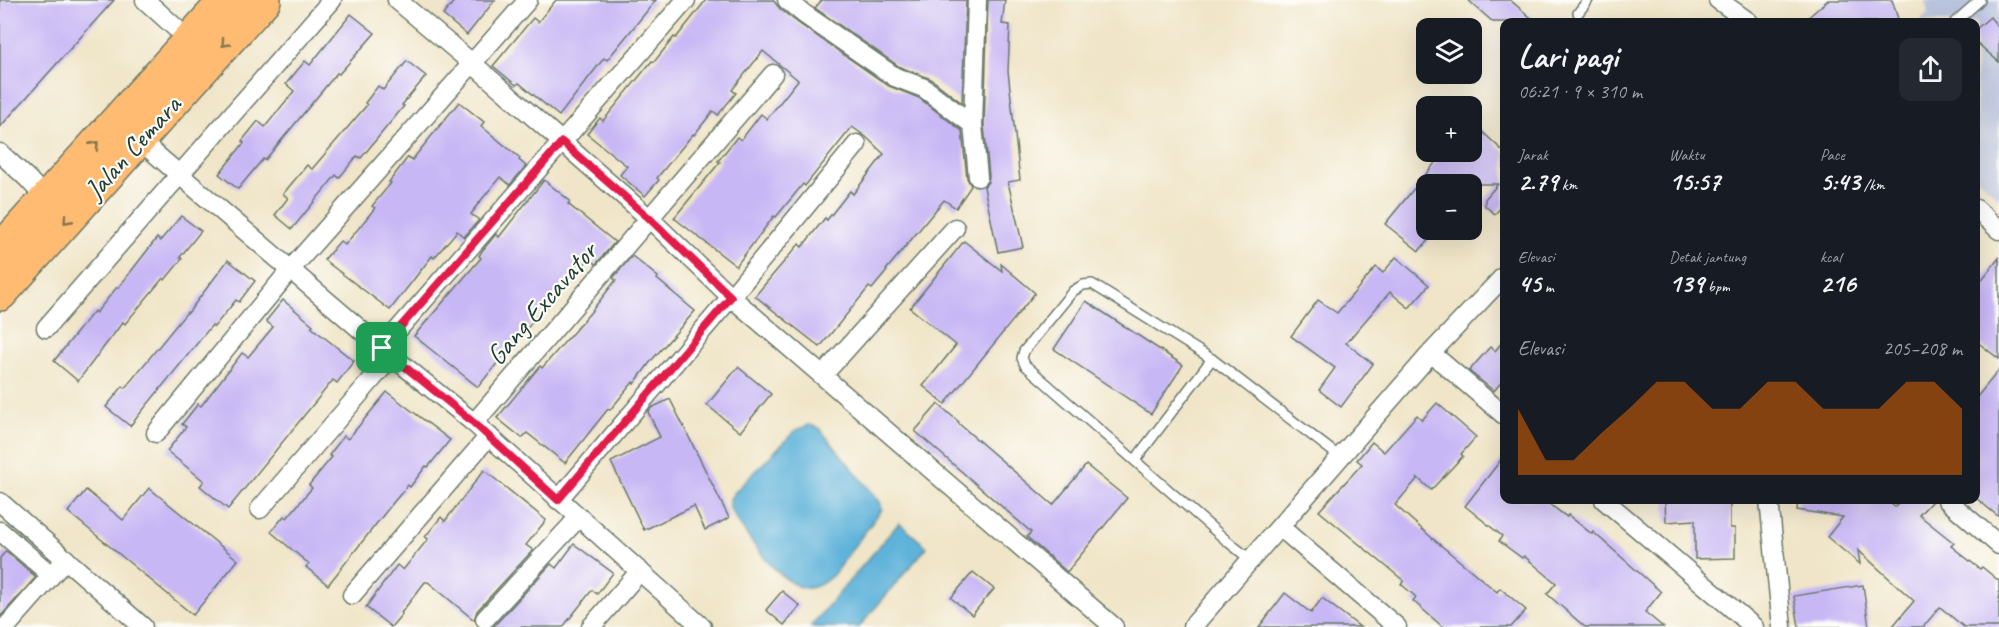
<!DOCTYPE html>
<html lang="id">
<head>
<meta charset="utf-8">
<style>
  body { margin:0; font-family:Caveat,sans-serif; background:#242831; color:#f1f3f6; height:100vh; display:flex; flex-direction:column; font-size:22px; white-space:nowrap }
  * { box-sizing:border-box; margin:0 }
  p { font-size:20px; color:#9ea1a6 }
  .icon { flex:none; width:33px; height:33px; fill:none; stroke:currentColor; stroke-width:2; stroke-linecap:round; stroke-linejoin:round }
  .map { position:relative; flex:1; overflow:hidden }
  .drawer { position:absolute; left:1500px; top:18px; width:480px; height:486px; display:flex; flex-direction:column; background:#171b24; border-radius:12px; box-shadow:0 6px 24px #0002 }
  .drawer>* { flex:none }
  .fabs { position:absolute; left:1416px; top:18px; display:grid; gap:12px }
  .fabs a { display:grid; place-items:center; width:66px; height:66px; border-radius:12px; background:#171b24; box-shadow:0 6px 24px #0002; font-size:30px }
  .pin { position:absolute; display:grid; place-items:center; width:51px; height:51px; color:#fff; margin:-26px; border-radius:12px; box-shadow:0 3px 9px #0006 }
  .round { display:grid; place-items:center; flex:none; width:63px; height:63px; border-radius:12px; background:#242831 }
  .summary { display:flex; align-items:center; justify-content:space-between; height:102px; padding:0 18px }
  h1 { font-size:33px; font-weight:600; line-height:45px }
  .metrics { display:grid; grid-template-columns:repeat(3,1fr); gap:9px; height:102px; padding:6px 18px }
  .metrics div { display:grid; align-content:center }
  .metrics b { font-size:26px; font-weight:600 }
  .metrics small { font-size:16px; font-weight:400 }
  .metrics p { font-size:16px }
  .chart { height:168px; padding:12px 18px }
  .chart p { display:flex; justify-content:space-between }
  .chart svg { width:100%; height:108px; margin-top:6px; fill:#b45309; opacity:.7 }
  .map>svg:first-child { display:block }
</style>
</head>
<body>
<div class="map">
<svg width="1999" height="627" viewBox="0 0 1999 627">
  <rect width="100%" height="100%" fill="#fdfcf7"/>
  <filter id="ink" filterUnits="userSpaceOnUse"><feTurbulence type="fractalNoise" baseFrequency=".0167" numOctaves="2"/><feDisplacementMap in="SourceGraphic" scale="12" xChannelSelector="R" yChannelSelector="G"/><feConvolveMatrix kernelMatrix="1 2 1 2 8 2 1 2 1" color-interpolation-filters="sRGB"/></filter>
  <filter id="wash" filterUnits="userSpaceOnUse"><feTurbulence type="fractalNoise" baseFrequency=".008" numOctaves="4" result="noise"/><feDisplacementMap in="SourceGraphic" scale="24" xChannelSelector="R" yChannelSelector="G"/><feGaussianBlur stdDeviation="1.35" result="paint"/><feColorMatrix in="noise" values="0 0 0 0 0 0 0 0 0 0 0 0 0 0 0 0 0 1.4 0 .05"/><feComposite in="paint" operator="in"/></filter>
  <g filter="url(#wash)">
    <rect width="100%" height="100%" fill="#f0e5c8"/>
    <!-- industrial -->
    <polygon fill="#bac4de" points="1925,0 1999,0 1999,198 1976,177 1976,22 1919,22 1928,14"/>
    <!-- water -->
    <g fill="#5eb3da" stroke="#3e7887" stroke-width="1.5">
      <path d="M809,425L819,428L880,502L882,509L833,575C826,581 819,587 809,588C783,591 739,527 729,506L730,499L735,492L796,430Z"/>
      <polygon points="899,523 927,547 859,627 810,627"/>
    </g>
    <g id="blocks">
      <!-- building -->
      <g fill="#c8b7f5">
        <polygon points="0,0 114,0 0,127"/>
        <polygon points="455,0 495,0 467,35 443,15"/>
        <polygon points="556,0 656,0 607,60 604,58 559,116 519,83 516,85 493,66 533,18 538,22"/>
        <polygon points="706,0 773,0 780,9 798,23 889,86 919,98 962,131 967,178 971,186 956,208 944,200 886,270 887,271 872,289 869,287 820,347 755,296 799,244 802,247 825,218 827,220 850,191 853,194 884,154 865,136 852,127 805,186 803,184 776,217 774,216 736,266 674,218 720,162 718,161 737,137 741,140 761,114 767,119 798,80 763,51 732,90 736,93 718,115 713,111 694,135 693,134 657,178 659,180 645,196 620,175 627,166 587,134 600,118 603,121 652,61 654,62 674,37 676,38"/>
        <polygon points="822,0 966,0 962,103 931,79 900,67 815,8"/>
        <polygon points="988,0 1005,0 1002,24 1010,25 1008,71 1020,180 1008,182 1023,247 998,252 984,187 988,182 989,176 984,125"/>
        <polygon points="1468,0 1510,0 1536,22 1493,22"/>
        <polygon points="1828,0 1892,0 1899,22 1803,22"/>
        <polygon points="351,14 375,33 339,74 337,73 265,160 263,159 238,189 219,174 244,143 242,141 258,121 265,127 294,91 286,84 305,61 310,65"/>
        <polygon points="1990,17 1999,28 1999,62 1976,42 1976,29"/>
        <polygon points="407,61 426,76 402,105 404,106 361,158 357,156 339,178 336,175 292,229 275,215 288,198 283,194 307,165 312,169 367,105 365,103 378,86 383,90"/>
        <polygon points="459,102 484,122 481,126 520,158 519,160 526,166 510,185 500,177 474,209 475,209 471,214 479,220 464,237 457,231 434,258 432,256 390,310 324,260 340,241 345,245 375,208 372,206 391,183 389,182 408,157 412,160"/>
        <polygon points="1472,122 1504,152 1504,204 1495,214 1485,206 1485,199 1498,184 1426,184 1426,230 1437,230 1419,251 1385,224 1444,152 1472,152"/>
        <polygon points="544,180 570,201 568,204 615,242 596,264 589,258 572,280 570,278 543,312 541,311 525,331 524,330 478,387 414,336 481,258 479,256 482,251 496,234 499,237"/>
        <polygon points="181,216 201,231 180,257 182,259 165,280 163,278 125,324 123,322 78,381 54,361 94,311 96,313 117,287 118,288 157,238 160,241"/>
        <polygon points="964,241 1002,271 1001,264 1035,293 945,404 923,386 956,345 910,308"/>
        <polygon points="632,256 658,277 657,279 695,311 651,361 634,384 633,382 610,410 608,409 565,463 527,433 522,438 497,418 540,366 542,368 590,313 616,280 613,278"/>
        <polygon points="1396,257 1429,285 1409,308 1390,292 1346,343 1373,364 1341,407 1319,390 1335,368 1291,336 1318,300 1337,313 1376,267 1383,273"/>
        <polygon points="1999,258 1999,359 1976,341 1976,287"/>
        <polygon points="228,260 255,281 239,302 236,300 214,327 212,325 130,426 106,407 123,386 125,388 187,312 188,313"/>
        <polygon points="283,300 313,325 311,327 354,361 337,383 333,380 228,509 200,486 204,481 167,451 186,427 182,424 198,404 201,406 242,353 248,357 273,327 266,321"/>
        <polygon points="1086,301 1183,365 1151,414 1054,349"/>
        <polygon points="1504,340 1504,379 1494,391 1469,371 1490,347 1495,351"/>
        <polygon points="738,367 771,394 740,432 707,405"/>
        <polygon points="1999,370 1999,517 1976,498 1976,398"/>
        <polygon points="387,392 450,440 428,467 426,466 410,487 408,485 392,504 328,585 306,567 309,564 271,532 284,516 287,518 312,488 309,485 332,457 329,455 344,436 348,439"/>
        <polygon points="670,399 729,518 705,530 694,506 644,530 611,462 660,437 648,412 651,408"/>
        <polygon points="1437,403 1476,437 1461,454 1463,456 1431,490 1418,478 1395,505 1432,538 1497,592 1500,588 1526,610 1511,627 1443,627 1413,601 1416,597 1401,584 1404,581 1319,511 1362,464 1357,460 1372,442 1384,452 1417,415 1422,420"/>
        <polygon points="938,404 959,422 958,423 1053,505 1086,465 1127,498 1067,572 1027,537 1031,532 915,431"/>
        <polygon points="1504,456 1504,500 1544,500 1567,517 1568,515 1592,534 1593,532 1661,592 1645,612 1663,627 1585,627 1547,594 1556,583 1524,556 1522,558 1499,541 1502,536 1465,506"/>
        <polygon points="484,470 546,520 526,545 533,550 477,611 474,620 428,582 425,582 401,613 402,614 391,627 366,607 397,565 403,570 428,539 425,537 441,517 445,521"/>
        <polygon points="149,488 238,560 193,615 68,512 86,490 123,520"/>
        <polygon points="1665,500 1730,500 1730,528 1735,528 1735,558 1695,559 1695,520 1666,522"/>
        <polygon points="1798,500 1885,500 1895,507 1902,500 1933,500 1919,515 1954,543 1951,546 1980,569 1982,567 1999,581 1999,627 1964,627 1940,607 1923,627 1892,627 1914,601 1858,550 1860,564 1827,537 1843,517 1797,510"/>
        <polygon points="574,544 613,573 597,594 592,590 563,627 493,627 551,564 556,568"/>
        <polygon points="6,551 36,577 0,617 0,558"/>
        <polygon points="973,572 994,589 972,615 951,598"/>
        <polygon points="1863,585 1869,627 1799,627 1794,596"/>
        <polygon points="782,591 800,606 784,625 766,610"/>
        <polygon points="1285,593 1311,613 1322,598 1360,627 1259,627"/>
      </g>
    </g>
  </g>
  <g filter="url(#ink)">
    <use href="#blocks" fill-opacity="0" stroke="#687868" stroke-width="1.5"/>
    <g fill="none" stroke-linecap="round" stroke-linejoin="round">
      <!-- lane casing -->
      <g stroke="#687868" stroke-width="12">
        <g id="lane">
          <polyline points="1578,13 1588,0"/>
          <polyline points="1955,22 1980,0"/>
          <polyline points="1135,460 1212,359"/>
          <polyline points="1251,560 1227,541 1025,365 1022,358 1024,351 1073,291 1083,285 1092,284 1212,359 1340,457"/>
        </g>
      </g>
      <!-- street casing -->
      <g stroke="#687868" stroke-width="21">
        <g id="street">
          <polyline points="145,0 189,40"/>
          <polyline points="397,0 473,64 649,218 731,297 1114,627"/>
          <polyline points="787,0 804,14 895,77 924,88 973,125"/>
          <polyline points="977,0 973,125 978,177"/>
          <polyline points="1718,0 1749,22"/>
          <polyline points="139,140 382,348 474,423 702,627"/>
          <polyline points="0,153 28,179 46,199"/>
          <polyline points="1976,209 1999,230"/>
          <polyline points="46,328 332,0"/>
          <polyline points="382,348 686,0"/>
          <polyline points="1431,353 1504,415"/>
          <polyline points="823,375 955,228"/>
          <polyline points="474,423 773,74"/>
          <polyline points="156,433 291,269 528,0"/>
          <polyline points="558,500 731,297 857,144"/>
          <polyline points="1604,500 1754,627"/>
          <polyline points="1769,500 1782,627"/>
          <polyline points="1947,500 1999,545"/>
          <polyline points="0,502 143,627"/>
          <polyline points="260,509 393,355"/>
          <polyline points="1280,527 1397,627"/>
          <polyline points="0,531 51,575"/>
          <polyline points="352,595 489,436"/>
          <polyline points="485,619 579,517"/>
          <polyline points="6,627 66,559"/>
          <polyline points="591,627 640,571"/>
          <polyline points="1192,627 1431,353 1504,276"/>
        </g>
      </g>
      <!-- highway casing -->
      <g stroke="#687868" stroke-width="36">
        <g id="highway">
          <polyline points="0,251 226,0"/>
          <polyline points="0,294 264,0"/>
        </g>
      </g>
      <!-- lane -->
      <use href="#lane" stroke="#fff" stroke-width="9"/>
      <!-- street -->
      <use href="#street" stroke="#fff" stroke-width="18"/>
      <!-- highway -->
      <use href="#highway" stroke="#ffbb71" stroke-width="33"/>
    </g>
    <!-- one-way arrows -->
    <defs><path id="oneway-chevron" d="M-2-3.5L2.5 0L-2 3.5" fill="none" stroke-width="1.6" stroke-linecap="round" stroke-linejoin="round" transform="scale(1.5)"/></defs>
    <g stroke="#84764f">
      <use href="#oneway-chevron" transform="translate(225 43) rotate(132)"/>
      <use href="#oneway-chevron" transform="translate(95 145) rotate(-48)"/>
      <use href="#oneway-chevron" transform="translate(67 220) rotate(132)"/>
    </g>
  </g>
  <g fill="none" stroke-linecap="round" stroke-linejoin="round" filter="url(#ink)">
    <!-- route casing -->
    <g stroke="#fff" stroke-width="12">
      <polygon id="route" points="562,142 649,218 731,297 558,500 474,423 382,348"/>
    </g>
    <!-- route -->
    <use href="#route" stroke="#e11d48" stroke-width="8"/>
  </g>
  <g text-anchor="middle" stroke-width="4.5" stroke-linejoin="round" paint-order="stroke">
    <!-- street labels -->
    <g font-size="28" fill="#1f3d34" stroke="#fdfcf7">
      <text transform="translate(132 147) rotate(-48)" y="10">Jalan Cemara</text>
      <text transform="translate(541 303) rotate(-49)" y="10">Gang Excavator</text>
    </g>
  </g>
</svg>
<div class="fabs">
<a><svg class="icon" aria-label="layers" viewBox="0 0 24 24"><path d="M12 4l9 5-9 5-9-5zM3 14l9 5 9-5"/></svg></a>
<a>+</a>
<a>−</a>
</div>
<div class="pin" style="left:382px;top:348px;background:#1e9e55"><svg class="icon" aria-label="arrive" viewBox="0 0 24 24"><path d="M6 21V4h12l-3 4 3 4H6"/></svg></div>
<section class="drawer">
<div class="summary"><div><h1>Lari pagi</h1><p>06:21 · 9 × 310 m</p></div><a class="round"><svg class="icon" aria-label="share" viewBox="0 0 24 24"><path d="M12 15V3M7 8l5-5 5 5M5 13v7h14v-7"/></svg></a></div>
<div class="metrics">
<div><p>Jarak</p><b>2.79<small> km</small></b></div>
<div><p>Waktu</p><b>15:57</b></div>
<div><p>Pace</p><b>5:43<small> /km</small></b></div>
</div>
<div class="metrics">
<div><p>Elevasi</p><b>45<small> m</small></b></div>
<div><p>Detak jantung</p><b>139<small> bpm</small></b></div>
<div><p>kcal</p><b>216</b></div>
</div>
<div class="chart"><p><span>Elevasi</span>205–208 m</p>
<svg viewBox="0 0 160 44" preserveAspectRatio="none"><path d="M0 44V17L10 38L20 38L30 27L40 17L50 6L60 6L70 17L80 17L90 6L100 6L110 17L120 17L130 17L140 6L150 6L160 17V44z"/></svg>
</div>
</section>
</div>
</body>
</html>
